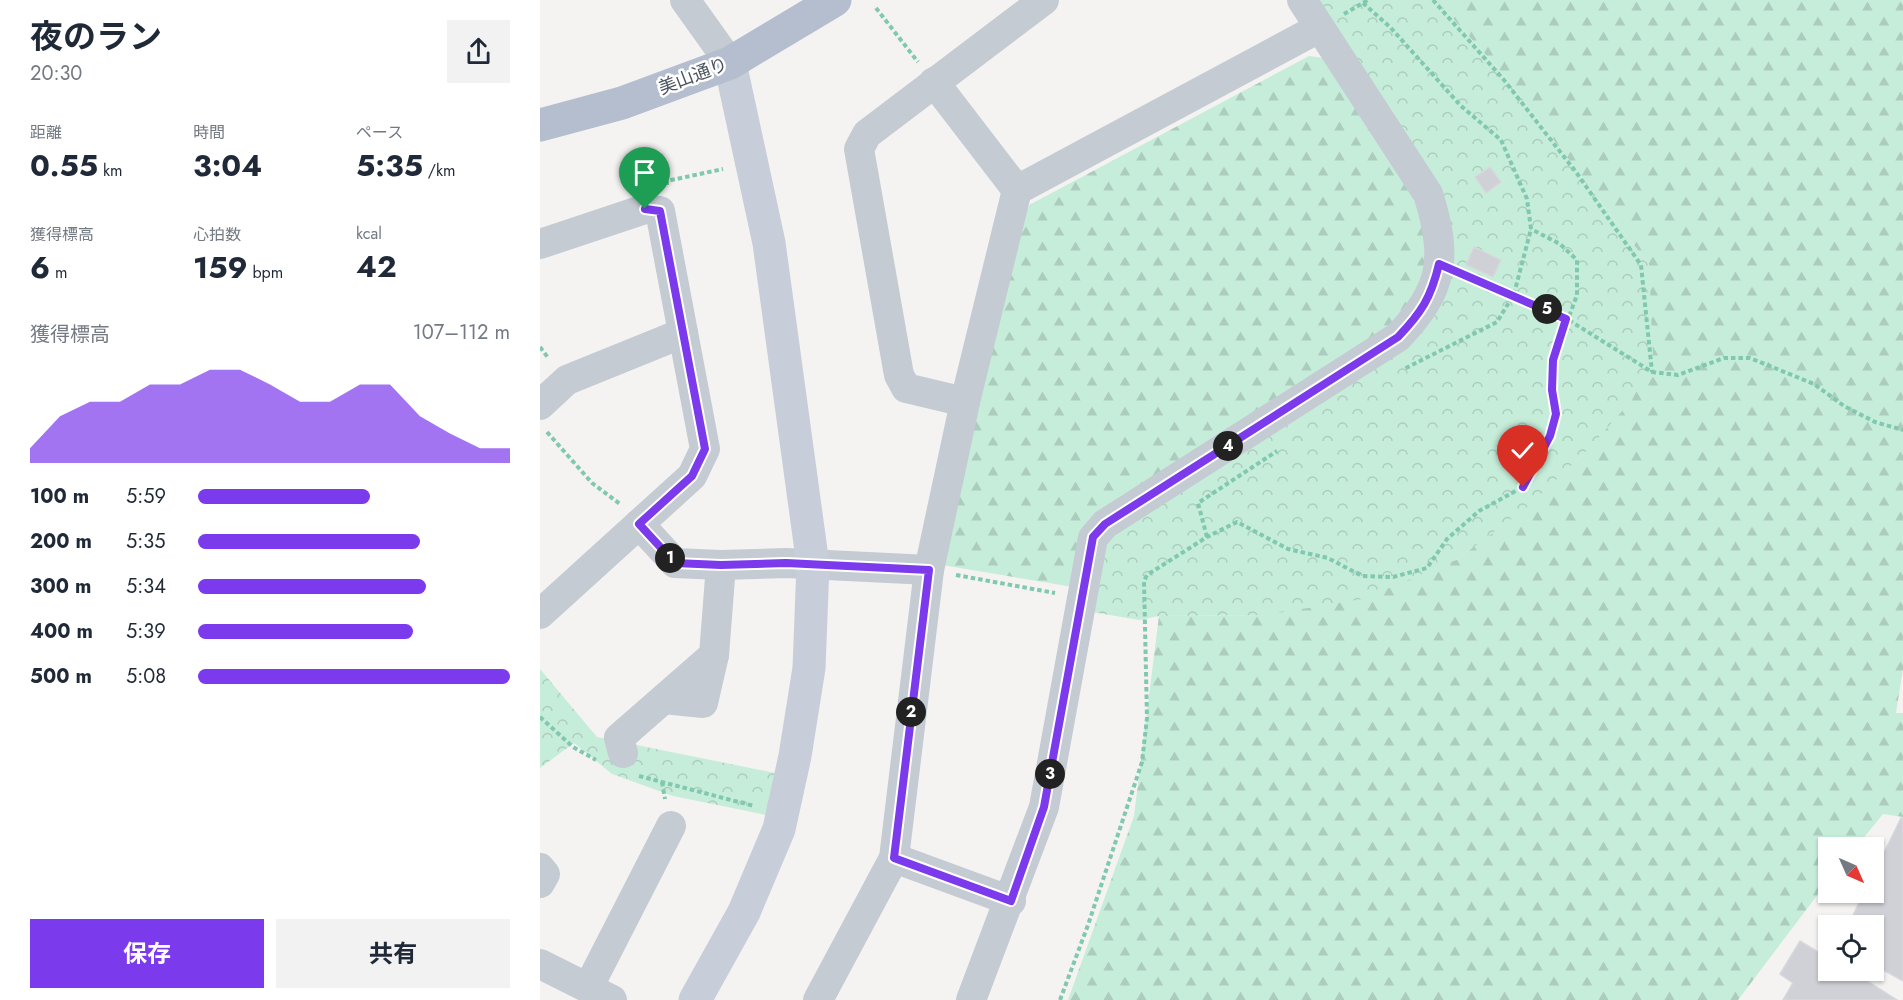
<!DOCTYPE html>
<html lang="ja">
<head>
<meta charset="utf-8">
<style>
  body { margin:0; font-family:Jost,"Noto Sans JP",sans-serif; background:#f2f2f3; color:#1f2937; height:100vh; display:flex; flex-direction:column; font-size:22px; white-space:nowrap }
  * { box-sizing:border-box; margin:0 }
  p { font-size:20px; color:#747a83 }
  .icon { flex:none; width:33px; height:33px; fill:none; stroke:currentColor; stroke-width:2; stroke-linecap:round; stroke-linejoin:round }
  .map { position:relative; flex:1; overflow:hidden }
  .drawer { display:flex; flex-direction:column; background:#fff; width:540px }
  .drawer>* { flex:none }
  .needle { width:39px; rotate:135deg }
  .buttons { position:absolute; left:1278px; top:837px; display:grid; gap:12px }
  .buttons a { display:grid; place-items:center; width:66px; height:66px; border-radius:0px; background:#fff; box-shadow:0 2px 4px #0004; font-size:30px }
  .pin { position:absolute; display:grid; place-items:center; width:51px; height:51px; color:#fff; margin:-62px -26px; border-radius:50% 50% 50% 0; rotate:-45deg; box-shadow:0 0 6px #0007 }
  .pin .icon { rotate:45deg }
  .km { position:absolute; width:30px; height:30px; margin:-15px; border-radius:50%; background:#222; color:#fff; font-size:16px; line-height:30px; text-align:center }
  .round { display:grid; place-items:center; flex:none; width:63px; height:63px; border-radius:0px; background:#f2f2f3 }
  .head { display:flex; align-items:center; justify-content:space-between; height:102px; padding:0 30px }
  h1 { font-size:33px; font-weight:700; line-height:45px }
  .stats { display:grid; grid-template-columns:repeat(3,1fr); gap:9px; height:102px; padding:6px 30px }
  .stats div { display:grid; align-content:center }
  .stats b { font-size:30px; font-weight:700 }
  .stats small { font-size:16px; font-weight:400 }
  .stats p { font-size:16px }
  .chart { height:168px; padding:12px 30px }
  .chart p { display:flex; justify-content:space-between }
  .chart svg { width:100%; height:108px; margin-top:6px; fill:#7c3aed; opacity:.7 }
  .primary-button { display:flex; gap:12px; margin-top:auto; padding:12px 30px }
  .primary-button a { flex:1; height:69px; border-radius:0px; background:#7c3aed; color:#fff; font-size:24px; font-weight:700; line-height:69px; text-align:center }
  .primary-button a+a { background:#f2f2f3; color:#1f2937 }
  ul { padding:0 30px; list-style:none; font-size:20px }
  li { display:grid; grid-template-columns:96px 72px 1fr; align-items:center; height:45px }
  li i { height:15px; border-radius:8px; background:#7c3aed }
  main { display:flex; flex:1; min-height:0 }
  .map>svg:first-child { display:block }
</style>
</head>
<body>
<main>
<section class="drawer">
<div class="head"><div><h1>夜のラン</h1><p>20:30</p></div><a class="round"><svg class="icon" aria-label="share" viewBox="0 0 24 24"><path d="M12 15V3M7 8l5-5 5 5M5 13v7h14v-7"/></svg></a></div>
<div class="stats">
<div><p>距離</p><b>0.55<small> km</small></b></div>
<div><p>時間</p><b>3:04</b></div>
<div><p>ペース</p><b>5:35<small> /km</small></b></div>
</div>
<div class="stats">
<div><p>獲得標高</p><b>6<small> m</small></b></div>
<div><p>心拍数</p><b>159<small> bpm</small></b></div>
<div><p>kcal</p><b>42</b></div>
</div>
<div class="chart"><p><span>獲得標高</span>107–112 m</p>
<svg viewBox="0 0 160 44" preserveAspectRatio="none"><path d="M0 44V38L10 25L20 19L30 19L40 12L50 12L60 6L70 6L80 12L90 19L100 19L110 12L120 12L130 25L140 32L150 38L160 38V44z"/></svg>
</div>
<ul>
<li><b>100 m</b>5:59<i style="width:55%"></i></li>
<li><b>200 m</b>5:35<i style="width:71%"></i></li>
<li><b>300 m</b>5:34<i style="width:73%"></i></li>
<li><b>400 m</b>5:39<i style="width:69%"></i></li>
<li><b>500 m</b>5:08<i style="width:100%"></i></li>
</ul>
<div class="primary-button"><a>保存</a><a>共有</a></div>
</section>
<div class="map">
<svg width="1363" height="1000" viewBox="0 0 1363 1000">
  <defs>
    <pattern id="forest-firs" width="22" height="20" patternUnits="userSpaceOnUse" patternTransform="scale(1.5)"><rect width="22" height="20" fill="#c6edda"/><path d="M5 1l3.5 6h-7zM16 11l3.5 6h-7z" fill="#accdbe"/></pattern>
    <pattern id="park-crowns" width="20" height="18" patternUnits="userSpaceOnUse" patternTransform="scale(1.5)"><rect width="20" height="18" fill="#c6edda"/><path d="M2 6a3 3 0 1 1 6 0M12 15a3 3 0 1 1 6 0" fill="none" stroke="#accdbe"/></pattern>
  </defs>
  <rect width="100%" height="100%" fill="#f4f3f2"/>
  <!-- forest -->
  <g fill="url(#forest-firs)">
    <polygon points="896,0 1363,0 1363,669 1356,713 1363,713 1363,817 1343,814 1316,847 1288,848 1288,881 1198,1000 528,1000 594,816 619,616 726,615 916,560 984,509 1043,455 1109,265 965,76"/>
    <polygon points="769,56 784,58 874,195 886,226 885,270 864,316 533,587 402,565 485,211 491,204"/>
  </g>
  <!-- park -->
  <g fill="url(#park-crowns)">
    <polygon points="762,0 896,0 965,76 1109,265 1113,358 1092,400 1043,455 985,509 916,560 823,599 726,615 619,616 599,620 540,610 553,538 882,312 898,227"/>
    <polygon points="0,669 57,737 235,773 226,815 133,796 72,774 34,743 0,768"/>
  </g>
  <!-- building -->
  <g fill="#d0d1d6" stroke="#d7d8dd" stroke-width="1.5">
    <polygon points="950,167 961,182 946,193 935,177"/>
    <polygon points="934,247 961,260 953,277 926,265"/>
    <polygon points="1361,818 1363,818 1363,981 1334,965 1334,926 1308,926 1324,892 1334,892 1334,873"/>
    <polygon points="1260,941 1288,958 1288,970 1310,970 1357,1000 1243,1000 1253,983 1240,974"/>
  </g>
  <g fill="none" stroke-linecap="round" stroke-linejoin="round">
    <!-- path -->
    <g stroke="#80c8af" stroke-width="4" stroke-dasharray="4.5 3" stroke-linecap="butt">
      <polyline points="893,0 964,80 1036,172 1101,265 1112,372"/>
      <polyline points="823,3 850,27 921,106 961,140 987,199 991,229 974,294 957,322 864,369"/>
      <polyline points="336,8 378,62"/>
      <polyline points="804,14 828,0"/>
      <polyline points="127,185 127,181 183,169"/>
      <polyline points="926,275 1027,319 1112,372 1138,375 1184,358 1210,358 1274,384 1304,406 1335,422 1363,430"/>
      <polyline points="0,347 9,359"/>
      <polyline points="7,432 52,483 80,504"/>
      <polyline points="667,537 658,503 737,451"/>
      <polyline points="416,575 515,593"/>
      <polyline points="0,717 33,747 56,760"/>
      <polyline points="99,776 214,806"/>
      <polyline points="122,782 125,799"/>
      <polyline points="520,1000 548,925 602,762 607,718 604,581 607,575 667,537 697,522 748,549 788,558 822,576 853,577 887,568 907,539 939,511 983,487 1010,436 1016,414 1012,390 1013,360 1037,295 1037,260 1020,244 991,229"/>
    </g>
    <!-- street -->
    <g stroke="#c4cbd2" stroke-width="30">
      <polyline points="145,0 190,63"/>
      <polyline points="394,82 477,190"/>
      <polyline points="0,244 105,209 120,211 165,449 152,476 0,614"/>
      <polyline points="425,402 366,388 359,375 319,149 327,134 504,0"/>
      <polyline points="0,405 27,380 143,333"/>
      <polyline points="99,524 135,563 181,565 246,563 389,570"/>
      <polyline points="124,699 163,703 174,655"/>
      <polyline points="83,753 79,738 174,655 181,565"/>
      <polyline points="354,858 471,901"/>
      <polyline points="0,868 5,874 0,883"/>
      <polyline points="0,964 72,1000"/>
      <polyline points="48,988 131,826"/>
      <polyline points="278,1000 354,858 389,570 425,402 477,190 779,28"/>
      <path d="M431,1000L504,807L553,538L565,524L858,337C904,289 908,257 888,194L762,0"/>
    </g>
    <!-- secondary -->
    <polyline stroke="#c7cdd9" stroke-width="33" points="155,1000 204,912 239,829 255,756 269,668 273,565 229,243 190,63"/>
    <!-- primary -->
    <polyline stroke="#b5bece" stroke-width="33" points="0,125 82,103 190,63 295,0"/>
  </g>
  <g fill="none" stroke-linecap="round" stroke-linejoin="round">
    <!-- route casing -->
    <g stroke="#fff" stroke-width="12">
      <path id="route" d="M105,209L120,211L165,449L152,476L99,524L135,563L181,565L246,563L389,570L354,858L471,901L504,807L553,537L565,524L858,337C881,313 891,298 899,264L1026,319L1013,360L1012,390L1016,414L1010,436L983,487"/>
    </g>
    <!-- route -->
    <use href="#route" stroke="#7c3aed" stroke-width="8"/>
  </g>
  <g text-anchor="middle" stroke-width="5" stroke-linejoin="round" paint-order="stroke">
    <!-- street labels -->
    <g font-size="18" fill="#4b535e" stroke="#fff">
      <text transform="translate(153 76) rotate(-21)" y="6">美山通り</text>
    </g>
  </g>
</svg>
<div class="buttons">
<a><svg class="needle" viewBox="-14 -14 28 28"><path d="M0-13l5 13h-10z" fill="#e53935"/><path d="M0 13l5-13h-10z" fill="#747a83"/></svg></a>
<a><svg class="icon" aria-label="locate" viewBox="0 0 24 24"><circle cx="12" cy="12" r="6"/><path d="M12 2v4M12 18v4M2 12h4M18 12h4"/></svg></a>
</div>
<div class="pin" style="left:105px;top:209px;background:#1e9e55"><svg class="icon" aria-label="arrive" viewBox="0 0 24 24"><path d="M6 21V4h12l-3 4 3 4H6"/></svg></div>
<div class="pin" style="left:983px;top:487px;background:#d93025"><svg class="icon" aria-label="check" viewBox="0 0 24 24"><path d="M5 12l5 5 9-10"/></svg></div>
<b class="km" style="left:130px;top:558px">1</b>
<b class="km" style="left:371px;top:712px">2</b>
<b class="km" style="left:510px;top:774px">3</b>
<b class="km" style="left:688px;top:446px">4</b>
<b class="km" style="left:1007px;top:309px">5</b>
</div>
</main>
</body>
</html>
